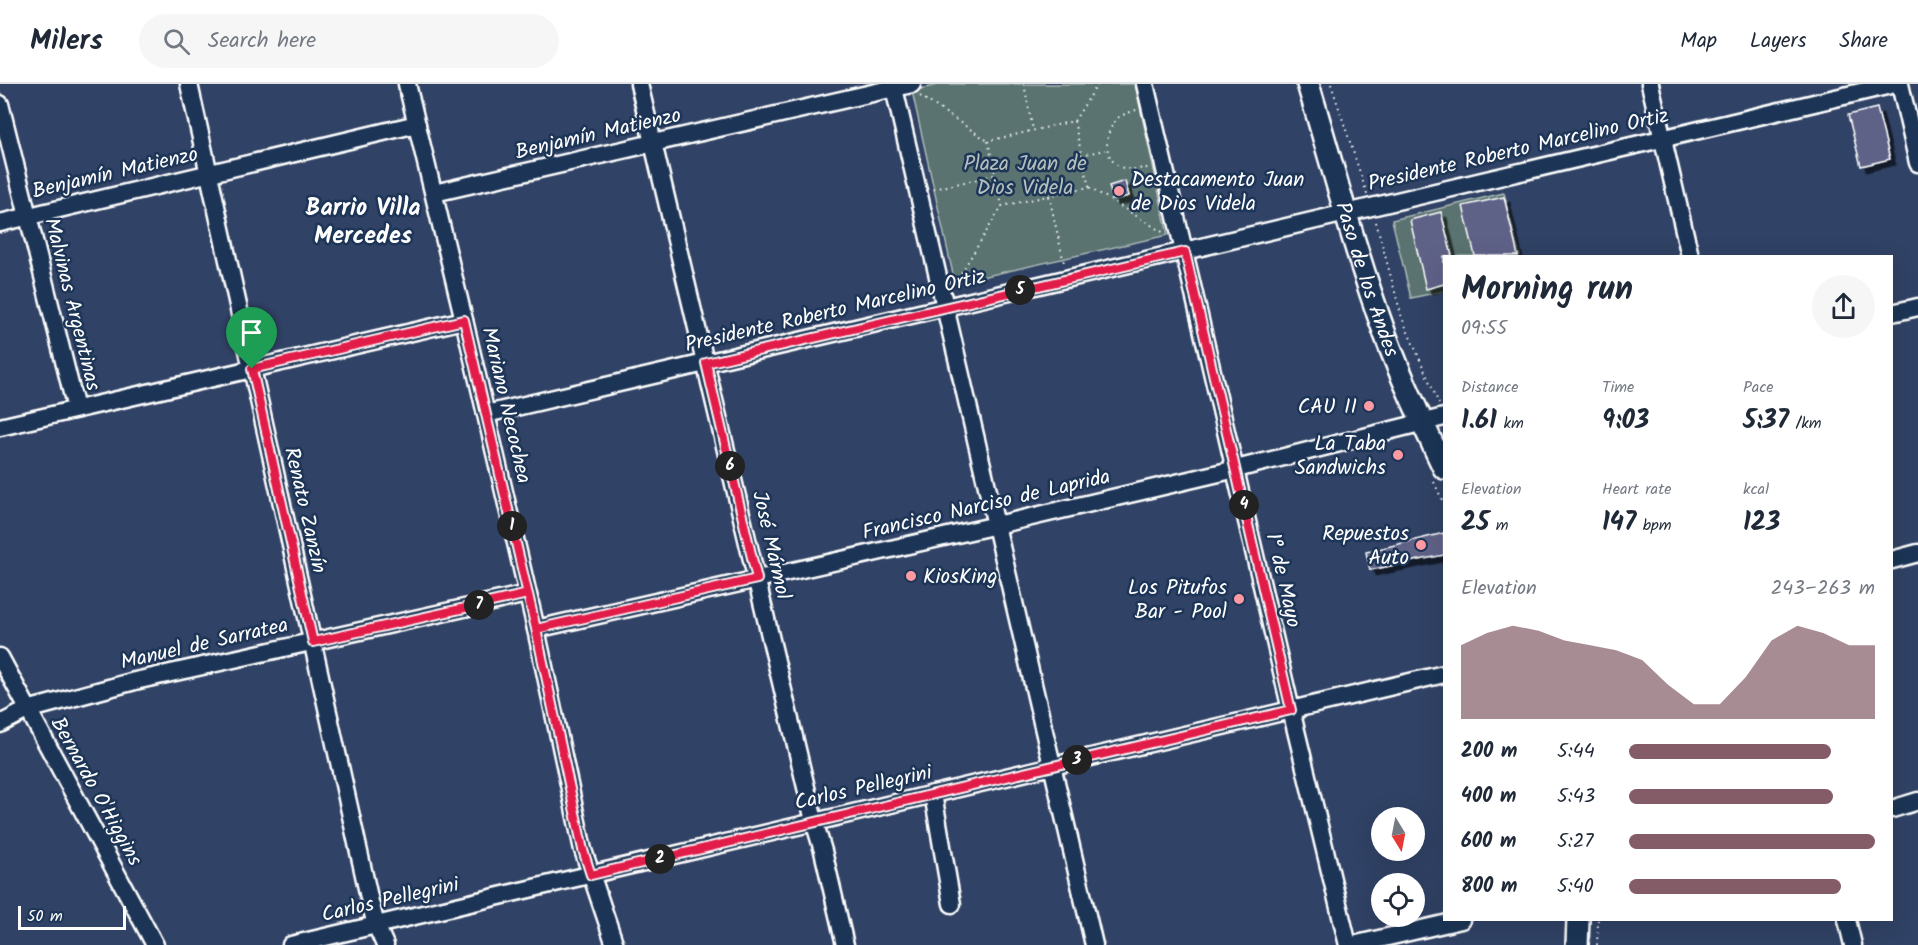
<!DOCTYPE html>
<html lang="en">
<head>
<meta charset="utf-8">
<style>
  body { margin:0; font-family:Kalam,sans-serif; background:#f6f6f7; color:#1f2937; height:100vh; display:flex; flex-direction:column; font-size:22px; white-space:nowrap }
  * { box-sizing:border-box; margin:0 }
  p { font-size:20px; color:#747a83 }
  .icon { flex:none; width:33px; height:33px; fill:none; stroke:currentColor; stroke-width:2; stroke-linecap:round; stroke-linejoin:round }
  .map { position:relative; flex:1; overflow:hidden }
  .panel { position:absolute; left:1443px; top:171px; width:450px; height:666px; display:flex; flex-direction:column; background:#fff; border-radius:0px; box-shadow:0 6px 24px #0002 }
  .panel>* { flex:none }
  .needle { width:39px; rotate:170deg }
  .tools { position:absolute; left:1371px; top:723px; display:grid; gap:12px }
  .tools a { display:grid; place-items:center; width:54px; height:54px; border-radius:50%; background:#fff; box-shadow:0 6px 24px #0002; font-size:30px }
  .scale { position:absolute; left:18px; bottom:15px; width:108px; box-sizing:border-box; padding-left:6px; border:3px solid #fff; border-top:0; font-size:16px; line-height:21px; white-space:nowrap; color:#fff; -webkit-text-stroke:4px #1d3557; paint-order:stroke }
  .pin { position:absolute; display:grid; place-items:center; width:51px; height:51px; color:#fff; margin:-62px -26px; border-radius:50% 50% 50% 0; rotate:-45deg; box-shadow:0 0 6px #0007 }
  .pin .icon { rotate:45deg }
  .km { position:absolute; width:30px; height:30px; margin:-15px; border-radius:50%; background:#222; color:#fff; font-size:16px; line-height:30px; text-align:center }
  .round { display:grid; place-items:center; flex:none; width:63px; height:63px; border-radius:32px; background:#f6f6f7 }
  .overview { display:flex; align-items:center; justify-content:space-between; height:102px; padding:0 18px }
  h1 { font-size:33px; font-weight:700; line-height:45px }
  .figures { display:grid; grid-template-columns:repeat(3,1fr); gap:9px; height:102px; padding:6px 18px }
  .figures div { display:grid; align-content:center }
  .figures b { font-size:26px; font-weight:700 }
  .figures small { font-size:16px; font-weight:400 }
  .figures p { font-size:16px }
  .chart { height:168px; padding:12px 18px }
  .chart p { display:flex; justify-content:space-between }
  .chart svg { width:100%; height:108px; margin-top:6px; fill:#845c67; opacity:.7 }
  ul { padding:0 18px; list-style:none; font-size:20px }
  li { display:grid; grid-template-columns:96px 72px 1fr; align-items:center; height:45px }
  li i { height:15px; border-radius:8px; background:#845c67 }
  header { display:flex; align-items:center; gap:36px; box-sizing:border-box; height:84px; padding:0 30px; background:#fff; border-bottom:2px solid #e0e1e3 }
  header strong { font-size:28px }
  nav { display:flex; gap:33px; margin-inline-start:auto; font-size:21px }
  .search { width:420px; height:54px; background:#f6f6f7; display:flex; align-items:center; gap:15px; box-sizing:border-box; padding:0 21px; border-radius:33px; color:#747a83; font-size:22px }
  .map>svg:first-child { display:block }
</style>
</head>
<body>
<header>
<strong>Milers</strong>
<div class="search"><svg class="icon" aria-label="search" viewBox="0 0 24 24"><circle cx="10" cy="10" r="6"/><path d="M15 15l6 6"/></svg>Search here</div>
<nav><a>Map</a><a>Layers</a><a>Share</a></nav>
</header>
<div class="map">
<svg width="1918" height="861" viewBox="0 0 1918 861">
  <defs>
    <filter id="shadow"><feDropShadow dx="5.5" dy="5.5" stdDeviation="0" flood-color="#0009"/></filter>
  </defs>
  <rect width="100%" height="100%" fill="#304265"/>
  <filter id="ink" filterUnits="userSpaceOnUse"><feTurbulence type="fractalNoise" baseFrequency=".0167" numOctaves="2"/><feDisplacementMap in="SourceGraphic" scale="12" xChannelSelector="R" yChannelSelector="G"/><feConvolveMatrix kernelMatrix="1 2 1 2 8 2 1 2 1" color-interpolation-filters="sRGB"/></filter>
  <g filter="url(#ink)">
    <!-- green -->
    <g fill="#5a736f" stroke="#acb9b7" stroke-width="1.5">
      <polygon points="942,0 1135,0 1168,151 955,199 912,7"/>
      <polygon points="1504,109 1520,172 1444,172 1444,207 1411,214 1392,136"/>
    </g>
    <!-- building -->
    <g fill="#5e6287" stroke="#fff" stroke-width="1.5" filter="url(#shadow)">
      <polygon points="1877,24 1890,75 1861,82 1848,31"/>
      <polygon points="1125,97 1129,112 1113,116 1109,102"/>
      <polygon points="1504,113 1518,172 1475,172 1463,122"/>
      <polygon points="1441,128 1452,172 1444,172 1444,200 1426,205 1410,136"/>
      <polygon points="1444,449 1444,471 1370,486 1366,468"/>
    </g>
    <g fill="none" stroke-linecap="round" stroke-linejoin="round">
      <!-- minor casing -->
      <g stroke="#fff" stroke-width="21">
        <g id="minor">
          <polyline points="189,0 370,818 376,841 385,861"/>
          <polyline points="407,0 464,236 536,545 583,766 615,861"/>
          <polyline points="639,0 814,737 823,767 845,861"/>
          <polyline points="893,0 1094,861"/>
          <polyline points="1145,0 1291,626 1348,861"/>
          <polyline points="1650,0 1690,172"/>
          <polyline points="1900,0 1918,79"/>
          <polyline points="0,20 76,325"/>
          <polyline points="434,109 912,0"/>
          <polyline points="0,139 417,40"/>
          <polyline points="1892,229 1918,223"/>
          <path d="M486,330C956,221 1425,111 1895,0"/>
          <polyline points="0,343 464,236"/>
          <polyline points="1892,476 1918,469"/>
          <polyline points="536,545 997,441 1236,385 1444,333"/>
          <polyline points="0,573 155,861"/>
          <polyline points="0,640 27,626 135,597 527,510"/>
          <polyline points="933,710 952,820"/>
          <polyline points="1892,725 1918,717"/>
          <polyline points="1847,836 1853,861"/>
          <polyline points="291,861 1444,590"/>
          <polyline points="1353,861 1461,836"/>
        </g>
      </g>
      <!-- major casing -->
      <g stroke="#fff" stroke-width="26">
        <g id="major">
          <path id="s1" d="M1308,0C1333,83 1355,168 1385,250C1402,296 1423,340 1444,384"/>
          <polyline points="1577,861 1578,836"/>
        </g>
      </g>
      <!-- path -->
      <g stroke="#fff" stroke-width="2" stroke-dasharray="1.5 4.5" stroke-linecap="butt">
        <polyline points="1024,0 1033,46"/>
        <polyline points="1331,0 1367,110"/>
        <polyline points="920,12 988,57"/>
        <path d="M1136,26C1131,28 1124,30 1119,33C1103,47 1101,80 1127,85C1134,86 1143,84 1150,84"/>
        <polyline points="1074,37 1098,0"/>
        <polyline points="1081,71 1105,66"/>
        <polyline points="1089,103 1074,37 988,57 1002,122 1089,103 1164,149"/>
        <polyline points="934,105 995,91"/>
        <polyline points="1049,112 1064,179"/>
        <polyline points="1376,138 1402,234 1439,320"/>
        <polyline points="955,199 1002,122"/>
        <polyline points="1434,398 1444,420"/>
        <polyline points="1597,861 1598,836"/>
      </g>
      <!-- minor -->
      <use href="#minor" stroke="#1d3557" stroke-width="16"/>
      <!-- major -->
      <use href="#major" stroke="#1d3557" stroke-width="21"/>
    </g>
  </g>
  <g fill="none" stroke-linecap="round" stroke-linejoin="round" filter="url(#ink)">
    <!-- route casing -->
    <g stroke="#fff" stroke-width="12">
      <polyline id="route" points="252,285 464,236 536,545 583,766 591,791 1291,626 1185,168 706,279 757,495 536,545 528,510 313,558 252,285"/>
    </g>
    <!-- route -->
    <use href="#route" stroke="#e11d48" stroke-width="8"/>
  </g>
  <!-- markers -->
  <g fill="#ff9aa2" stroke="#1d3557" stroke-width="2">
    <circle cx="1119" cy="107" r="6"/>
    <circle cx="1369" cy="322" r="6"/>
    <circle cx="1398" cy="371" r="6"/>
    <circle cx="1421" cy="461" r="6"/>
    <circle cx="911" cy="492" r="6"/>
    <circle cx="1239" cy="515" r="6"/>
  </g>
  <g text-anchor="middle" stroke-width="5" stroke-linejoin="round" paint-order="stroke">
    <!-- street labels -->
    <g font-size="21" fill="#fff" stroke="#1d3557">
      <text transform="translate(598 49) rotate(-13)" y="7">Benjamín Matienzo</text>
      <text transform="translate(1518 65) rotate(-13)" y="7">Presidente Roberto Marcelino Ortiz</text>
      <text transform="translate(115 88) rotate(-13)" y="7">Benjamín Matienzo</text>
      <text dy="7" stroke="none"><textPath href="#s1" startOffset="204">Paso de los Andes</textPath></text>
      <text transform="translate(73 220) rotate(76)" y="7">Malvinas Argentinas</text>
      <text transform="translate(835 226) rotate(-13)" y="7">Presidente Roberto Marcelino Ortiz</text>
      <text transform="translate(507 321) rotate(77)" y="7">Mariano Necochea</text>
      <text transform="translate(986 420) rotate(-13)" y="7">Francisco Narciso de Laprida</text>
      <text transform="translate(306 426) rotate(77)" y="7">Renato Zanzín</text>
      <text transform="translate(772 461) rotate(77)" y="7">José Mármol</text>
      <text transform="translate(1284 496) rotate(77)" y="7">1° de Mayo</text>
      <text transform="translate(204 559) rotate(-13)" y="7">Manuel de Sarratea</text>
      <text transform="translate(863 703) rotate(-13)" y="7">Carlos Pellegrini</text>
      <text transform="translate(97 707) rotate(61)" y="7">Bernardo O'Higgins</text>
      <text transform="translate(390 815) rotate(-13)" y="7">Carlos Pellegrini</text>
    </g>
    <!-- park labels -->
    <g font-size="21" fill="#b5c0be" stroke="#1d3557">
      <text x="1025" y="86">Plaza Juan de<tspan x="1025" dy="24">Dios Videla</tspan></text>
    </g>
    <!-- poi labels -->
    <g font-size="21" fill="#fff" stroke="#1d3557" text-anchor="end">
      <text x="1131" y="102" text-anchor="start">Destacamento Juan<tspan x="1131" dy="24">de Dios Videla</tspan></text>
      <text x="1357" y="329">CAU II</text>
      <text x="1386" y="366">La Taba<tspan x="1386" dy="24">Sandwichs</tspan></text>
      <text x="1409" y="456">Repuestos<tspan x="1409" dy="24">Auto</tspan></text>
      <text x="923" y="499" text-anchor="start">KiosKing</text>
      <text x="1227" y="510">Los Pitufos<tspan x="1227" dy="24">Bar - Pool</tspan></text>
    </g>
    <!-- quarter labels -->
    <g font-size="24" font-weight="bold" fill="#fff" stroke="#1d3557">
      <text x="363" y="131">Barrio Villa<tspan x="363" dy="28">Mercedes</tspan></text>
    </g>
  </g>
</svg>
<div class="tools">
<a><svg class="needle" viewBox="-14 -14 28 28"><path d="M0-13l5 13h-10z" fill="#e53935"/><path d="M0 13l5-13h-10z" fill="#747a83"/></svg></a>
<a><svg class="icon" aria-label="locate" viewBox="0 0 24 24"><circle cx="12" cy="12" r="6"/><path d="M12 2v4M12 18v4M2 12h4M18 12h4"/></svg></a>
</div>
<div class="scale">50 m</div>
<div class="pin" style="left:252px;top:285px;background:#1e9e55"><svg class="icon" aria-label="arrive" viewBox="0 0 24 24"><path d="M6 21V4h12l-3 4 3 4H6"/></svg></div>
<b class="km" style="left:512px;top:442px">1</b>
<b class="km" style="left:660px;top:775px">2</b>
<b class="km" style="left:1077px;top:676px">3</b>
<b class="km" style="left:1244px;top:421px">4</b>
<b class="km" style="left:1020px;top:206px">5</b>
<b class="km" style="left:730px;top:382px">6</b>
<b class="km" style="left:479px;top:521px">7</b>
<section class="panel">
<div class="overview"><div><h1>Morning run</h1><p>09:55</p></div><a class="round"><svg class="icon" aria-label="share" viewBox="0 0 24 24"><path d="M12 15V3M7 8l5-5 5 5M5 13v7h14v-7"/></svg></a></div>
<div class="figures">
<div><p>Distance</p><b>1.61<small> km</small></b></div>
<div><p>Time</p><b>9:03</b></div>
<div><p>Pace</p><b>5:37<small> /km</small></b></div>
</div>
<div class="figures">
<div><p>Elevation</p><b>25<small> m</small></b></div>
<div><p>Heart rate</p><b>147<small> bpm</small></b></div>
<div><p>kcal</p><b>123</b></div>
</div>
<div class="chart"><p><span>Elevation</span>243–263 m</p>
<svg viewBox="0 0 160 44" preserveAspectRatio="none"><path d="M0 44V14L10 9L20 6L30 8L40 12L50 14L60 16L70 20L80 30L90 38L100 38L110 27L120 12L130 6L140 9L150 14L160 14V44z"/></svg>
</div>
<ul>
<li><b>200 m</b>5:44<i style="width:82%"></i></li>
<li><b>400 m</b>5:43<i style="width:83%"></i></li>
<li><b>600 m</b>5:27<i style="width:100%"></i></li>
<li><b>800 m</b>5:40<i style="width:86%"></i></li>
</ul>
</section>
</div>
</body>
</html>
